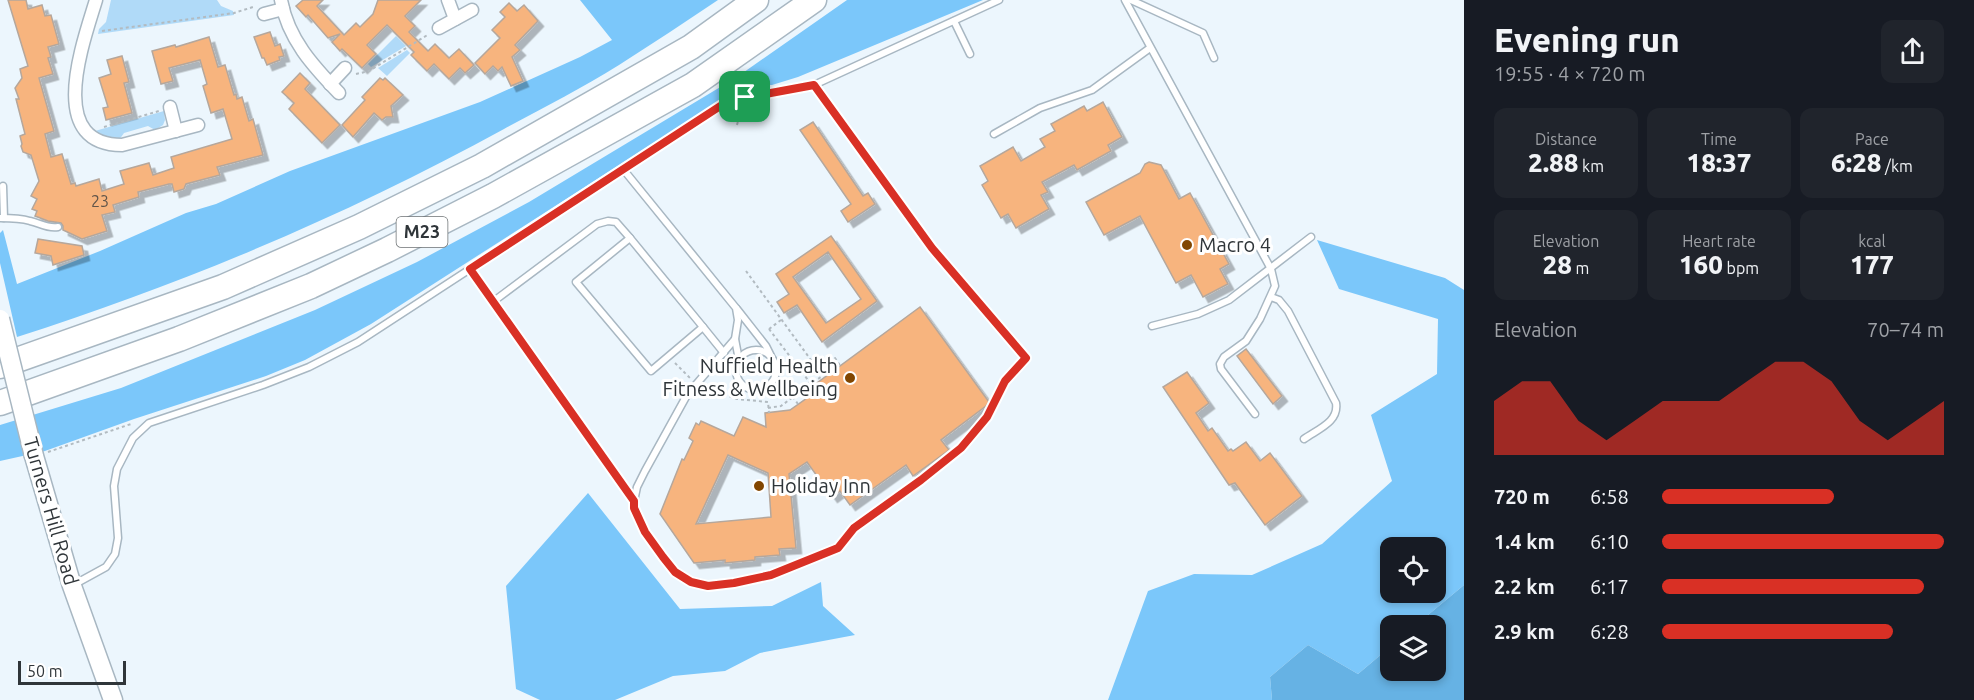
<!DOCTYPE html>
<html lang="en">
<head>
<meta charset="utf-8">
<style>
  body { margin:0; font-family:Ubuntu,sans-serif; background:#20242c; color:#f1f3f6; height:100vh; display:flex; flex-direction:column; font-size:22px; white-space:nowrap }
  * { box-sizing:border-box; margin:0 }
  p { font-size:20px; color:#9ea1a6 }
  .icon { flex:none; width:33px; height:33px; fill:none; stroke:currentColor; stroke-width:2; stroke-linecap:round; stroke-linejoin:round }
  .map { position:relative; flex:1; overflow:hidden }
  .details { display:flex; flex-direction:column; background:#171b24; width:510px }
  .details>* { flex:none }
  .fabs { position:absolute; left:1380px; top:537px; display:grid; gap:12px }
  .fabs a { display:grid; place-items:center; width:66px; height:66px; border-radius:12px; background:#171b24; box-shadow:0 3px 9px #0003; font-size:30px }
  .scale { position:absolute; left:18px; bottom:15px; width:108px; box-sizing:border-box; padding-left:6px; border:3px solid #2f3539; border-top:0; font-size:16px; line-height:21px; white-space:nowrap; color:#2f3539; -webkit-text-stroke:4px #fff; paint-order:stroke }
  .pin { position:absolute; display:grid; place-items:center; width:51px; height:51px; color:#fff; margin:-26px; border-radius:12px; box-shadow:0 3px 9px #0006 }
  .round { display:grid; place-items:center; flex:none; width:63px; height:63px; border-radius:12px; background:#20242c }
  .head { display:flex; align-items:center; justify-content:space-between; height:102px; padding:0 30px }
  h1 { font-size:33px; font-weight:800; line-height:45px }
  .metrics { display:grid; grid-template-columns:repeat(3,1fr); gap:9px; height:102px; padding:6px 30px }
  .metrics div { display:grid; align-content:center; border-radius:12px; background:#20242c; text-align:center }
  .metrics b { font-size:26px; font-weight:800 }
  .metrics small { font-size:16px; font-weight:400 }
  .metrics p { font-size:16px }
  .chart { height:168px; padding:12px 30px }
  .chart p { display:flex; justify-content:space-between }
  .chart svg { width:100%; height:108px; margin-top:6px; fill:#d93025; opacity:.7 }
  ul { padding:0 30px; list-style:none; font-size:20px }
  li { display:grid; grid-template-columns:96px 72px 1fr; align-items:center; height:45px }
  li i { height:15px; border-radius:8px; background:#d93025 }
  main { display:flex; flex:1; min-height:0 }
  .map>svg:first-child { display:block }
</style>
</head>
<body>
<main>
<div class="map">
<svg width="1464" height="700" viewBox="0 0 1464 700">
  <defs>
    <filter id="shadow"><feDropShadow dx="5.5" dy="5.5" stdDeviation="0" flood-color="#0004"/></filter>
  </defs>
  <rect width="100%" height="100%" fill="#ecf6fd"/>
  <!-- green -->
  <g fill="#b0daf8">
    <polygon points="111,0 217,0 221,6 233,11 234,15 98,34 99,29 106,22"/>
    <polygon points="396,36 406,46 371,67 368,64"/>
    <polygon points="407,50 410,53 387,76 378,68"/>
    <polygon points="164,111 165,120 163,125 155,130 148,126 124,133 119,140 106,139 95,131"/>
  </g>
  <!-- forest -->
  <g fill="#7bc7fa" fill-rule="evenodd">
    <path d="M580,0H718C685,22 652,44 619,65C582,88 543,108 504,129C349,214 186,283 17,337L0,263V233L3,230L17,284L100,251L186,213L216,204L290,171L480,102L580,57L612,40Z"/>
    <polygon points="847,0 983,0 798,77 772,85 744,85 371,324 305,360 266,376 134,419 45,451 0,461 0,425 121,388 315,310 417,262 529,202 737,77"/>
    <path d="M1317,240L1445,278L1464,290V585L1416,625L1390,626V647L1358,674L1308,645L1270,677L1272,700H1108L1148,591L1194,574L1252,575L1322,544L1392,481L1371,415L1437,374L1438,319L1339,289ZM1390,548H1436V592H1390Z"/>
    <polygon points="588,493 680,609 772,606 821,582 823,606 855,635 760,653 725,671 673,676 615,700 540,700 516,689 506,586"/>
  </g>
  <!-- water -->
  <polygon fill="#66b2e4" points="1464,585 1464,700 1272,700 1270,677 1308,645 1358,674 1390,647 1390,670 1436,670 1436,626 1416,625"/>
  <!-- building -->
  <g fill="#f7b47e" stroke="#b5a79c" stroke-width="1.5" fill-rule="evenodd" filter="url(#shadow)">
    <polygon points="8,0 26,0 28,9 42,5 45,16 51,15 59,44 48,47 51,57 48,58 53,74 39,78 54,131 45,134 51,157 62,154 71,184 75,183 76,186 99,179 102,191 124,184 120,171 149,163 153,175 174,168 171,157 232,139 223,109 211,113 203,86 207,84 200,60 169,68 173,81 161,84 152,51 175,45 176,47 209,37 218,67 225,65 234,95 236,94 237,99 242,97 249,121 253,119 263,155 217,167 220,175 186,184 184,189 174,192 172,184 169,184 138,192 139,197 113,205 115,212 102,215 107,231 82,239 63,230 63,226 61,223 48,221 35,216 37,211 32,209 37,199 31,196 39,181 31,155 23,152 21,146 22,144 20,136 25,134 16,99 19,99 15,88 22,78 20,69 28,66"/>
    <polygon points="303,0 323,0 317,6 344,35 356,23 360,27 373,14 378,0 421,0 405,16 415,26 409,32 428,51 435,44 449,58 459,49 474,65 465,73 460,68 449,79 434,64 427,71 411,55 414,52 387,25 367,45 376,54 362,68 342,49 340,51 332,42 340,34 328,38 308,15 306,17 296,6"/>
    <polygon points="509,3 517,11 524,5 538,21 515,45 520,50 512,57 523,81 511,86 502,67 498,71 493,66 485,74 475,63 500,38 492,30 505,17 500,12"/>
    <polygon points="270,32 275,46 280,44 284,56 279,57 280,60 267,65 264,58 262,58 254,37"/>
    <polygon points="122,56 129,82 124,83 132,113 106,120 103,108 108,107 99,78 111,74 107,60"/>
    <polygon points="300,73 310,83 305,89 340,125 322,143 289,109 294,103 282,92"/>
    <polygon points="380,78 383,80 385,78 403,95 391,106 393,117 386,117 382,120 374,113 353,137 342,125 365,100 362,97"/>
    <polygon points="1103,102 1122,137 1108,145 1111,151 1077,170 1074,165 1042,182 1048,192 1041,195 1049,209 1016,228 1008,214 1001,218 982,185 988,181 980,166 1013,147 1021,161 1045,147 1040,139 1055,131 1051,124 1084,106 1087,111"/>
    <polygon points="813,122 863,196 868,193 875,204 848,222 841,211 851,204 800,130"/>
    <polygon points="1149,162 1161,165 1179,199 1190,193 1229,264 1220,269 1228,284 1203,297 1191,275 1176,283 1140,216 1104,235 1086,202 1140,173 1145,164"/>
    <path d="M831,236L877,301L822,342L797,305L784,313L777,302L789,294L776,274ZM828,252L861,299L826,323L793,277Z"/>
    <polygon points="38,239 82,246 84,255 53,265 51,256 35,253"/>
    <path d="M920,307L989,402L986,406L941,440L949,450L913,476L906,465L850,505L840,491L832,497L807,462L789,474L796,548L779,549L780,555L755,557V560L725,563V560L694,563L660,514L682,459L684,460L693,441L689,438L696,423L699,425L701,421L734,436L743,417L766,427L765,413L790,410L821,388L817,383ZM728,455L768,473L771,517L696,524Z"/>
    <polygon points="1246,349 1282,396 1273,404 1237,356"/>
    <polygon points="1187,372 1209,403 1196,413 1208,431 1212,428 1228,451 1231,449 1233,451 1246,442 1260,461 1270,453 1302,496 1265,525 1235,483 1229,485 1163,387"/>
  </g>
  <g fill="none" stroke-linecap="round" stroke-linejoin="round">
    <!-- lane casing -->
    <g stroke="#a8b7c2" stroke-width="9">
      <g id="lane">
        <polyline points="1125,0 1271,269 1275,286 1260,319 1246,341 1224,357 1220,364 1221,369 1255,414"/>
        <polyline points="1131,0 1203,33 1214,58"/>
        <polyline points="954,21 970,54"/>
        <polyline points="994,134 1040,108 1092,90 1150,48"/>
        <polyline points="623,169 736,308 738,320 735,339 739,360"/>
        <polyline points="3,186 4,218"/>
        <path d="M0,218C10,218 20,218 30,221C40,223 47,229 58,227"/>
        <polyline points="630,238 616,222 608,221 597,224 494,301 634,501"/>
        <polygon points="630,238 703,327 651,371 576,282"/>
        <path d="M1271,297L1279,300L1288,311L1336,403C1339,422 1318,429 1304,439"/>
        <polyline points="737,309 766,346 771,356"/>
        <polyline points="1152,326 1198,314 1229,300 1311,237"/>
        <polyline points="703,327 724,353"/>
        <polyline points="735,339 687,395 645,471 637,487 634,501 635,509 645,532 675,572 691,582 707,586 733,583 771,575 838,548 854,528 921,480 961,448 987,417 1005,381 1026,358 932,248 814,85"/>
        <circle cx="756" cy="370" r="20"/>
        <polyline points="75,584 106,567 115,554 118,538 114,486 117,469 133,438 149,423 263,385 309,367 358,342 728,101 814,85 999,0"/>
      </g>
    </g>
    <!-- street casing -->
    <g stroke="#a8b7c2" stroke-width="15">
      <g id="street">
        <path d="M96,0C83,43 45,145 122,145L198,125"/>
        <path d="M281,0C288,39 313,66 339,93"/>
        <polyline points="448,0 455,19"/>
        <polyline points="264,14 283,9"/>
        <polyline points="439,28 472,10"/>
        <polyline points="330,84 345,68"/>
        <polyline points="170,107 176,131"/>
      </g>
    </g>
    <!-- secondary casing -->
    <g stroke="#a8b7c2" stroke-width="21">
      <polyline id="secondary" points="34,456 72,586 113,700"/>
    </g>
    <!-- highway casing -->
    <g stroke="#a8b7c2" stroke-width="27">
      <g id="highway">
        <polyline points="0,366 223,287 359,227 482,166 691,47 756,0"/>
        <polyline points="0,403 179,339 311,286 387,250 493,196 693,85 814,0"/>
      </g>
    </g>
    <!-- path -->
    <g stroke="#b2bbc1" stroke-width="2" stroke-dasharray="3 3" stroke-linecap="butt">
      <polyline points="102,31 234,13 253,7"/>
      <polyline points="356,74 369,71 429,34"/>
      <polyline points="737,125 741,110"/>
      <polyline points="104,127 159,111"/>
      <polyline points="746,271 819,371 835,358 839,364"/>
      <polyline points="476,277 489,294"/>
      <polyline points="769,329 811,384 839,364 840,366"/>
      <polyline points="769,329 781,320"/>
      <polyline points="675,363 690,378"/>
      <polyline points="707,388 737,399 768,402 769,413"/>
      <polyline points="798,404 793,397 811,384"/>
      <polyline points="768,408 781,406 793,397"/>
      <polyline points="48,452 131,424"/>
    </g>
    <!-- lane -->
    <use href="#lane" stroke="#fff" stroke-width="6"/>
    <!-- street -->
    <use href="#street" stroke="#fff" stroke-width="12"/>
    <!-- secondary -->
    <use href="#secondary" stroke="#fff" stroke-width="18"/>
    <!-- highway -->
    <use href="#highway" stroke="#fff" stroke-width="24"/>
    <!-- secondary-bridge casing -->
    <g stroke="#a8b7c2" stroke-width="21" stroke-linecap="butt">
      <polyline id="secondary-bridge" points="0,319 34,456"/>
    </g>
    <!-- secondary-bridge -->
    <use href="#secondary-bridge" stroke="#fff" stroke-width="18"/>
  </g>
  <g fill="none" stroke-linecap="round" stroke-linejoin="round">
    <!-- route casing -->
    <g stroke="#fff" stroke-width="12">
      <polygon id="route" points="814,85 932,248 1026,358 1005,381 987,417 961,448 921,480 854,528 838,548 771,575 734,583 708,586 691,582 675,572 663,557 645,532 634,508 634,501 470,269 728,101"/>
    </g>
    <!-- route -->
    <use href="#route" stroke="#d93025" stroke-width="8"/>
  </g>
  <!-- markers -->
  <g fill="#824600" stroke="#fff" stroke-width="2">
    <circle cx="1187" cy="245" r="6"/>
    <circle cx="850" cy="378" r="6"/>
    <circle cx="759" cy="486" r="6"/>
  </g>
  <g text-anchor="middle" stroke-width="6" stroke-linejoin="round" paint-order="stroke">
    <!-- number labels -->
    <g font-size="16" fill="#61554a">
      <text x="100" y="207">23</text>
    </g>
    <!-- shield labels -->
    <rect fill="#fff" stroke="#6d7274" stroke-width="1.5" x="396.5" y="217" width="51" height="30" rx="4.5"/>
    <g font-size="18" font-weight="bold" fill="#2f3539">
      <text x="422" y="238">M23</text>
    </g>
    <!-- poi labels -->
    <g font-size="20" fill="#2f3539" stroke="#fff" text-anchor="start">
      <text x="1199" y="252">Macro 4</text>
      <text x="838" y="373" text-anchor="end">Nuffield Health<tspan x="838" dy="23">Fitness &amp; Wellbeing</tspan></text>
      <text x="771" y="493">Holiday Inn</text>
    </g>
    <!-- street labels -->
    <g font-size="20" fill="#2f3539" stroke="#fff">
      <text transform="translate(51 511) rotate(74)" y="7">Turners Hill Road</text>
    </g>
  </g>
</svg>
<div class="fabs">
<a><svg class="icon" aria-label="locate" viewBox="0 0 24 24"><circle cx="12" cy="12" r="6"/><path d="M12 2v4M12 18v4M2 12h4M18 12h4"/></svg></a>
<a><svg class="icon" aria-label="layers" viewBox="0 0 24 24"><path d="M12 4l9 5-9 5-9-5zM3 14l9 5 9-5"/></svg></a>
</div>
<div class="scale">50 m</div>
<div class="pin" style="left:745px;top:97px;background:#1e9e55"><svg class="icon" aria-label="arrive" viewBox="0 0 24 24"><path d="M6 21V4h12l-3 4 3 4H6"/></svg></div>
</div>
<section class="details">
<div class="head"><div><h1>Evening run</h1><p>19:55 · 4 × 720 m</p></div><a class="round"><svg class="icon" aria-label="share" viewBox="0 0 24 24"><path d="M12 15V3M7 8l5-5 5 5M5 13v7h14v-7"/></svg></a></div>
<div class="metrics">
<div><p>Distance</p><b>2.88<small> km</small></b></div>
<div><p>Time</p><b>18:37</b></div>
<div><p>Pace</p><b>6:28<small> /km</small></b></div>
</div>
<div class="metrics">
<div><p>Elevation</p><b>28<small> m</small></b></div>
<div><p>Heart rate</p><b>160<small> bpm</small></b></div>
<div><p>kcal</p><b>177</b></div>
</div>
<div class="chart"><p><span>Elevation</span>70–74 m</p>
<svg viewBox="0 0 160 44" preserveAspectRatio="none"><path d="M0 44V22L10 14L20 14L30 30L40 38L50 30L60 22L70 22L80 22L90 14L100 6L110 6L120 14L130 30L140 38L150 30L160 22V44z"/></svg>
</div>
<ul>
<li><b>720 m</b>6:58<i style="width:61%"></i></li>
<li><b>1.4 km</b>6:10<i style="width:100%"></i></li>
<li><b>2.2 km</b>6:17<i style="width:93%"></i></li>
<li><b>2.9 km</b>6:28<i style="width:82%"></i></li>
</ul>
</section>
</main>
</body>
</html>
